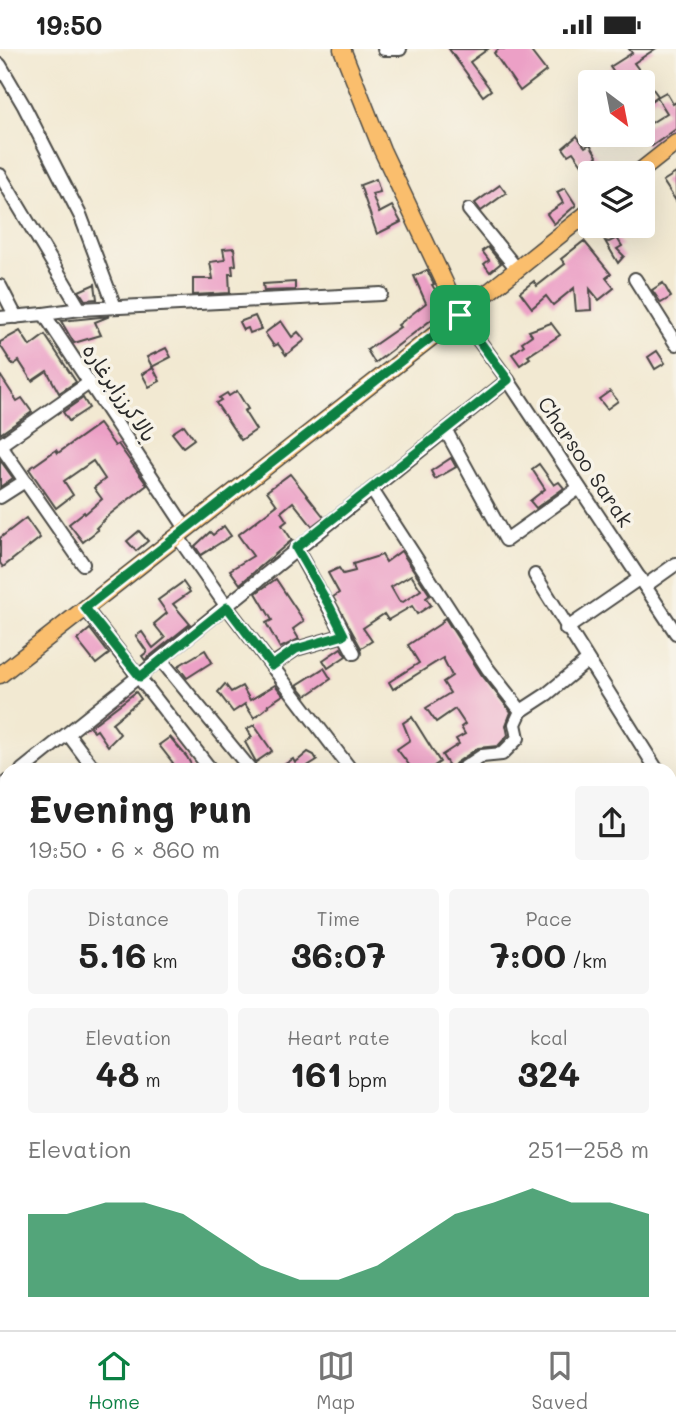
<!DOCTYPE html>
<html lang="en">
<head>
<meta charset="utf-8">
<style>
  body { margin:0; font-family:Mali,"Playpen Sans Arabic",sans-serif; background:#f6f6f6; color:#222; height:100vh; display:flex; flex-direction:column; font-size:26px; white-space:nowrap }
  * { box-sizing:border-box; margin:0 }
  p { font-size:23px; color:#767676 }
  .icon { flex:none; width:38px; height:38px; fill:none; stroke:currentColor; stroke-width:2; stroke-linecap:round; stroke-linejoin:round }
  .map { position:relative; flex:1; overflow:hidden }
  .side { position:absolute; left:0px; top:714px; width:677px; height:567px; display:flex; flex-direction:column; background:#fff; border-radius:21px 21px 0 0; box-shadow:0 7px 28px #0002 }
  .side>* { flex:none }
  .needle { width:46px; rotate:148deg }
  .buttons { position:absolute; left:578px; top:21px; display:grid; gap:14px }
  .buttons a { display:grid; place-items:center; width:77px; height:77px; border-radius:7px; background:#fff; box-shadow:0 7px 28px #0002; font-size:35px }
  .pin { position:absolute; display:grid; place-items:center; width:60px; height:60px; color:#fff; margin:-30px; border-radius:14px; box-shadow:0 4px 10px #0006 }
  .round { display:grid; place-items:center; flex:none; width:74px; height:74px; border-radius:7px; background:#f6f6f6 }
  .summary { display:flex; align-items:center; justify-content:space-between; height:119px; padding:0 28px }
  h1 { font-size:38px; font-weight:700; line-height:52px }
  .figures { display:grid; grid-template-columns:repeat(3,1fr); gap:10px; height:119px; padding:7px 28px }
  .figures div { display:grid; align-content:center; border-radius:7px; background:#f6f6f6; text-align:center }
  .figures b { font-size:35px; font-weight:700 }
  .figures small { font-size:19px; font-weight:400 }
  .figures p { font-size:19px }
  .chart { height:196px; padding:14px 28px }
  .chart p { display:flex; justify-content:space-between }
  .chart svg { width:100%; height:126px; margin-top:7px; fill:#0b8043; opacity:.7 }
  .status { display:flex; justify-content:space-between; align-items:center; height:49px; padding:0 35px; background:#fff; direction:ltr }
  .status svg { height:19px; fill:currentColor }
  .dock { display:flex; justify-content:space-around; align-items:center; height:98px; border-top:2px solid #e0e0e0; background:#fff; font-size:19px; color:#767676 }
  .dock a { display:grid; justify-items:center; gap:4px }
  .dock .selected { color:#0b8043 }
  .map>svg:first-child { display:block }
</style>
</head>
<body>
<div class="status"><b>19:50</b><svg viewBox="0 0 49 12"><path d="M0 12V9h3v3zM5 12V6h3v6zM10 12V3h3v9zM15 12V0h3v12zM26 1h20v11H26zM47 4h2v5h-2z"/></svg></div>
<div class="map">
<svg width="676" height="1281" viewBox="0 0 676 1281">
  <rect width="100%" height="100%" fill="#f7f3e8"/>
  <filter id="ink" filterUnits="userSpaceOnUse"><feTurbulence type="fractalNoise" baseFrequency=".0143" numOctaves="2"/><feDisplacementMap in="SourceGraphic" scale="14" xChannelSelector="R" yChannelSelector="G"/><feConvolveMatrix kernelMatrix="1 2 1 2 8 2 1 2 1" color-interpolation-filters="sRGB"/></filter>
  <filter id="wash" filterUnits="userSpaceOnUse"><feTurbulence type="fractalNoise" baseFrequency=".00686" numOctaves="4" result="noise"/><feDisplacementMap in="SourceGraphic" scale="28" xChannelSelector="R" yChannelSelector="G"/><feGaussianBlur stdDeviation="1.57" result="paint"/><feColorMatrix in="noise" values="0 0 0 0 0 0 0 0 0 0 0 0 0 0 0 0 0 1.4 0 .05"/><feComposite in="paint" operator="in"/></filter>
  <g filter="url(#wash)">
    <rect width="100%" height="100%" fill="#f2e9d2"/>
    <g id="blocks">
      <!-- building -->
      <g fill="#eca0c6" fill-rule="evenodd">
        <polygon points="449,0 488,0 470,13 491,41 483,47"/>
        <polygon points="499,0 529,0 546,22 520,42 494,4"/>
        <polygon points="629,0 655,0 634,14 658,47 642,58 642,33 609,33 617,28 610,18 632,4"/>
        <polygon points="666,43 673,55 676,53 676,80 652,97 651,95 647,97 642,89 642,69 648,76 667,64 657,48"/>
        <polygon points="577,87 585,98 590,95 597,107 585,120 573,103 568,106 563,99"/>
        <polygon points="676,124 676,152 663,132"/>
        <polygon points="376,130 380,143 372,145 379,164 392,157 401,173 377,185 360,136"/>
        <polygon points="500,136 506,144 481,162 475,154"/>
        <polygon points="565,139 576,156 554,175 547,165 563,154 557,143"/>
        <polygon points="617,189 622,197 617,200 624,207 618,214 605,192 609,193"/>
        <polygon points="584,192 611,225 606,229 614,239 599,251 590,240 591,261 576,262 574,239 553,256 546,247 532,259 520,243 534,232 537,237 565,215 561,210"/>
        <polygon points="488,198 501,214 490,223 484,215 489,211 482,202"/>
        <polygon points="234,199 236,216 232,217 233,225 229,225 230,244 193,246 193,230 213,230 210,213 225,211 223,200"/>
        <polygon points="427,221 434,235 432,236 439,247 436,249 445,262 442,264 443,266 437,271 435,268 375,314 367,301 400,278 398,276 426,254 414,227"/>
        <polygon points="295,233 295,241 264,242 263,235"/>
        <polygon points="663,234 671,248 661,254 652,241"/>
        <polygon points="95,235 97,250 85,251 79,242"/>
        <polygon points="110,267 95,273 101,286 74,294 61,272"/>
        <polygon points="255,267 261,280 250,284 248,279 243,281 239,273"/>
        <polygon points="281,272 292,288 298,283 305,291 286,306 278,295 274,297 265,284"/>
        <polygon points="551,274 560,286 528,307 530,309 520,316 512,305 524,296 522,293 532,286 529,282"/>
        <polygon points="20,282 30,297 45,286 76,333 59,344 47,322 32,332 19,312 13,316 0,296 0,293"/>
        <polygon points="166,299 171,308 152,318 147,308"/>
        <polygon points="657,302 665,314 655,320 648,308"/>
        <polygon points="153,319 160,332 149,338 142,325"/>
        <polygon points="0,326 17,352 22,349 32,363 0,385"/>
        <polygon points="237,342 248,360 244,362 256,381 241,391 216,354 221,351 219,349 227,344 229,347"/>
        <polygon points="610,342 618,352 607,360 599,350"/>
        <polygon points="83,349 89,359 69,372 63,363"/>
        <polygon points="99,375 115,397 118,395 147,436 109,466 96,479 98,481 83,493 69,475 84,463 85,465 102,450 94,439 105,430 93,412 64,432 73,446 56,459 29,420 56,401 58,404"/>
        <polygon points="184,376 194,390 183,398 172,384"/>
        <polygon points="451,409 456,418 435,430 431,422"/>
        <polygon points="0,411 13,429 0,438"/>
        <polygon points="539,415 554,436 559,433 564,439 536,459 530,452 545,440 532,420"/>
        <polygon points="290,425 324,468 312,477 293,453 281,463 287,472 282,476 292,491 240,535 230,521 253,507 238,486 277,456 267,442"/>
        <polygon points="26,469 40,489 3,518 0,514 0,489"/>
        <polygon points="224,477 231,487 201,506 195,497 210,483 213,486"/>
        <polygon points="139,482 148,492 136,502 127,492"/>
        <path d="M401,502L430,546L426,549L431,556L417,565L412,557L388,571L384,565L363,579L372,592L361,599L333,548L339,544L328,524L339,519L343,525L355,522L353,515L382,506L386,513ZM411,526L421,541L403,553L399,552L391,538Z"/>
        <polygon points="276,530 304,572 293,580 299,590 280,599 266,574 272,571 256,544"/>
        <polygon points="183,533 190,543 173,555 190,575 145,611 142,607 147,603 136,587 142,583 153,599 165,589 154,575 167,564 158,551"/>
        <polygon points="445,569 481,625 511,663 506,676 508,686 498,697 478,699 456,714 451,720 442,706 459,695 456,690 465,685 461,678 465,675 455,660 436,673 426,659 450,644 443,633 452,627 443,609 393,640 389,633 419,614 408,596 443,573 442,571"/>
        <polygon points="90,580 109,605 96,615 77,591"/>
        <polygon points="341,599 346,607 328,619 323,611"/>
        <polygon points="205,601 212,613 187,629 178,617"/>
        <polygon points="324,619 331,630 306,647 297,636"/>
        <polygon points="225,635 231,643 242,637 250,651 275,636 283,646 268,656 269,657 254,669 245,655 233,663 218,643"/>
        <polygon points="136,643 141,650 112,674 120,685 108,697 97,681 94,683 90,678"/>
        <polygon points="412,668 440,713 428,721 413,721 397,700 410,691 403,674"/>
        <polygon points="254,676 272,702 256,713 245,693 252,688 247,680"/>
        <polygon points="170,688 187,708 194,721 163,721 173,714 159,696"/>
        <polygon points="308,703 314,706 317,711 301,721 276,721 293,710 295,714"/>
      </g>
    </g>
  </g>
  <g filter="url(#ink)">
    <use href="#blocks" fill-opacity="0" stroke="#494844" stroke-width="2"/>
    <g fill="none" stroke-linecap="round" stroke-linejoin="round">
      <!-- minor casing -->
      <g stroke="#494844" stroke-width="16">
        <g id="minor">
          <polyline points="384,0 400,0"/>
          <polyline points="0,16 24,57 81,168 115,258"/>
          <polyline points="0,126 80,260"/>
          <polyline points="469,161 517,220"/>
          <polyline points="635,230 676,295"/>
          <polyline points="0,237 16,268"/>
          <polyline points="44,265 80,260 381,245"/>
          <polyline points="460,266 508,331 676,584"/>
          <polyline points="0,269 44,265 187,481"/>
          <polyline points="446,382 506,491 579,439"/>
          <polyline points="0,396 83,515"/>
          <polyline points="0,396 89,334"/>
          <polyline points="372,441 488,620 521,662"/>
          <polyline points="0,448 25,432"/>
          <polyline points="178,488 227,558 351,721"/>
          <polyline points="296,499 354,604"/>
          <polyline points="535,526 657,721"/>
          <polyline points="645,537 676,515"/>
          <polyline points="85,559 211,721"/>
          <polyline points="566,580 640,529"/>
          <polyline points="161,611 251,721"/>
          <polyline points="272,616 296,600 344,586"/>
          <polyline points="68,685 95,721"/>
          <polyline points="22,721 508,331"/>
          <polyline points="461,721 482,707 502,705 518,689 515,675 521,662 547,645 587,612"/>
          <polyline points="0,738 7,733"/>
          <polyline points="670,741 676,748"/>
          <polyline points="0,805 7,815"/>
          <polyline points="670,824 676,818"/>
          <polyline points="670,878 676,884"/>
          <polyline points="670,1010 676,1005"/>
          <polyline points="0,1034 7,1046"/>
          <polyline points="670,1080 676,1076"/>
          <polyline points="670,1199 676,1205"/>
          <polyline points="146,1274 151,1281"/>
          <polyline points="247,1274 253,1281"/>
          <polyline points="372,1274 375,1278 374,1281"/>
          <polyline points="479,1274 483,1281"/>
          <polyline points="595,1274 600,1281"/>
          <polyline points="284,1281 294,1274"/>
        </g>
      </g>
      <!-- major casing -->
      <g stroke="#494844" stroke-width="19">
        <g id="major">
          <polyline points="342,0 382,101 460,266 590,162"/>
          <polyline points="638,124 676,94"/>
          <polyline points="0,626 460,266"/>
          <polyline points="0,1203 7,1214"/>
          <polyline points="44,1274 49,1281"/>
        </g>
      </g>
      <!-- minor -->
      <use href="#minor" stroke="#fff" stroke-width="12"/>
      <!-- major -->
      <use href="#major" stroke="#fabe6d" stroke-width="16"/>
    </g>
  </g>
  <g fill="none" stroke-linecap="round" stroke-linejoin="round" filter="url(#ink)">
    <!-- route casing -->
    <g stroke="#fff" stroke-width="14">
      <polygon id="route" points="460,266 508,331 296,499 330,558 344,586 296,600 272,617 227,558 140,628 85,559"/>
    </g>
    <!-- route -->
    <use href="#route" stroke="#0b8043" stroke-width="9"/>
  </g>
  <g text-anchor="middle" stroke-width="7" stroke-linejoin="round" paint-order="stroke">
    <!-- street labels -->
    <g font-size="21" fill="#2b2b2b" stroke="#f7f3e8">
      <text transform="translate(119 344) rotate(56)" y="7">بالاکرززابرغاره</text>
      <text transform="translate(585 413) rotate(56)" y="7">Charsoo Sarak</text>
    </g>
  </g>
</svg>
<div class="buttons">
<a><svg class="needle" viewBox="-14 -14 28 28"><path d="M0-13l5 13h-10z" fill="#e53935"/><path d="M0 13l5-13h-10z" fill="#767676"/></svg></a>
<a><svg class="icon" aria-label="layers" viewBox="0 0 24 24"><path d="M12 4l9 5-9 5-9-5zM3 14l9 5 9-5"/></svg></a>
</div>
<div class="pin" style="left:460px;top:266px;background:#1e9e55"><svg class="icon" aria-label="arrive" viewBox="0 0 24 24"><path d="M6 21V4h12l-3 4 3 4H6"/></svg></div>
<section class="side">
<div class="summary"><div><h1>Evening run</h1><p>19:50 · 6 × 860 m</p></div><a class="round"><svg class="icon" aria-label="share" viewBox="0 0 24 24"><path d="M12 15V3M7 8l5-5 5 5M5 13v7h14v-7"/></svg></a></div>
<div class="figures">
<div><p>Distance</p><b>5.16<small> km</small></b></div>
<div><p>Time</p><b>36:07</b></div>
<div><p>Pace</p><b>7:00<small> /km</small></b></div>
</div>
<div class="figures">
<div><p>Elevation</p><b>48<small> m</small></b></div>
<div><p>Heart rate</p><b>161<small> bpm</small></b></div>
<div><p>kcal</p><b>324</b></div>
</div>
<div class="chart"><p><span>Elevation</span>251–258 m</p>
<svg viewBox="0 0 160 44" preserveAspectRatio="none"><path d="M0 44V15L10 15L20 11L30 11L40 15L50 24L60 33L70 38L80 38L90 33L100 24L110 15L120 11L130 6L140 11L150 11L160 15V44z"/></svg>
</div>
</section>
</div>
<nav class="dock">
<a class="selected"><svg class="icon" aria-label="home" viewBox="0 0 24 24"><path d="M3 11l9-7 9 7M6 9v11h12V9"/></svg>Home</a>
<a><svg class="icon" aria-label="map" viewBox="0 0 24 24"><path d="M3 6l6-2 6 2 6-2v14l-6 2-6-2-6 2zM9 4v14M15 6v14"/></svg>Map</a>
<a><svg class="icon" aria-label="saved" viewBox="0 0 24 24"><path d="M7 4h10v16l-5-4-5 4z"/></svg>Saved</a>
</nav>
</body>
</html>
